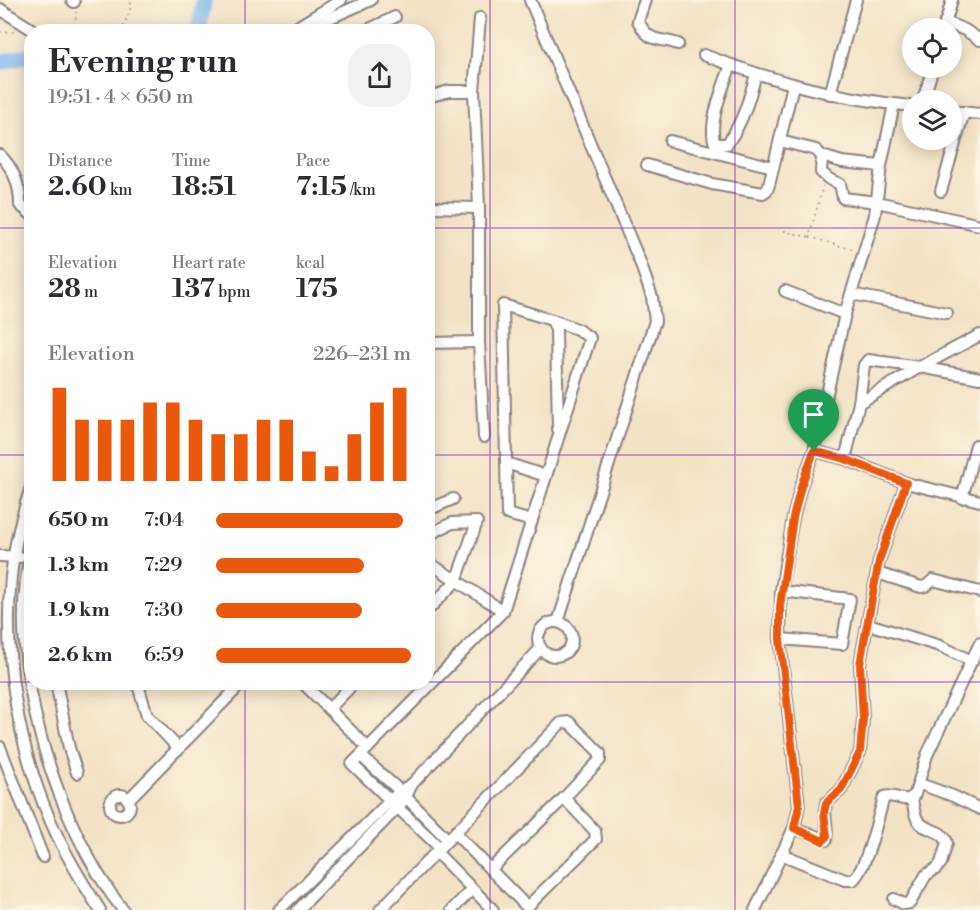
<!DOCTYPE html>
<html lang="en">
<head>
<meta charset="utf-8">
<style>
  body { margin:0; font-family:"Libre Bodoni",serif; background:#f2f2f3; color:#2b2b33; height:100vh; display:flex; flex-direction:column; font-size:22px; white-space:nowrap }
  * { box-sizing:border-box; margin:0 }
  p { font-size:20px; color:#7c7c81 }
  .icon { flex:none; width:33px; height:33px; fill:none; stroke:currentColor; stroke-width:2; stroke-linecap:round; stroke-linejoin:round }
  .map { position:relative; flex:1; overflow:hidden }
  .details { position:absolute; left:24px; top:24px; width:411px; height:666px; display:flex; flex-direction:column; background:#fff; border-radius:24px; box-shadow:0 3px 15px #0003 }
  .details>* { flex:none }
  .fabs { position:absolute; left:902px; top:18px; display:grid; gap:12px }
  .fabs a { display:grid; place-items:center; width:60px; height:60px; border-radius:50%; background:#fff; box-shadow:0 3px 15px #0003; font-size:30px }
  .pin { position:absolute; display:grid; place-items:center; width:51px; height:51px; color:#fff; margin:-62px -26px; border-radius:50% 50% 50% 0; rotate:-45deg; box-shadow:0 0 6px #0007 }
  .pin .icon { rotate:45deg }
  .round { display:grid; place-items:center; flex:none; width:63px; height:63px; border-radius:24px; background:#f2f2f3 }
  .headline { display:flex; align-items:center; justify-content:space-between; height:102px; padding:0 24px }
  h1 { font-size:33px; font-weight:700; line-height:45px }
  .figures { display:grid; grid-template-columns:repeat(3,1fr); gap:9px; height:102px; padding:6px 24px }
  .figures div { display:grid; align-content:center }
  .figures b { font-size:26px; font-weight:700 }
  .figures small { font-size:16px; font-weight:400 }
  .figures p { font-size:16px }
  .chart { height:168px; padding:12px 24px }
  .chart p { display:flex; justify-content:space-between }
  .chart svg { width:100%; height:108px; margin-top:6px; stroke:#ea580c; stroke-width:6 }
  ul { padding:0 24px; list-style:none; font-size:20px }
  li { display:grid; grid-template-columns:96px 72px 1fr; align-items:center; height:45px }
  li i { height:15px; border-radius:8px; background:#ea580c }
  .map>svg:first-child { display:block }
</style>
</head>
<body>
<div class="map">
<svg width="980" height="910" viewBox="0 0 980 910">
  <rect width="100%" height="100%" fill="#fcf5e5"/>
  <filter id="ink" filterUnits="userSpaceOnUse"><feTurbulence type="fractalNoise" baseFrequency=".0167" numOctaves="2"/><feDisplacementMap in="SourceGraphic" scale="12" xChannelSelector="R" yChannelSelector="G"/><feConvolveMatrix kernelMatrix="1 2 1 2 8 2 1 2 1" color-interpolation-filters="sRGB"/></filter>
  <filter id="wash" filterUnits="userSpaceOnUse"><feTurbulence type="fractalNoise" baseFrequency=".008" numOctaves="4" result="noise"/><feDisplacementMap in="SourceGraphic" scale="24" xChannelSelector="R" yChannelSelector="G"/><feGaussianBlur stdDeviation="1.35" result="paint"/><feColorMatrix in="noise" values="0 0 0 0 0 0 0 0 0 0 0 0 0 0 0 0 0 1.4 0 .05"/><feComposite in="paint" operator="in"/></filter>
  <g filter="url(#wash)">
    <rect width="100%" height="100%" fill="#f2e3c5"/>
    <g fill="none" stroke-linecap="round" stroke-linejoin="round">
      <!-- river -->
      <g stroke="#81b7f0" stroke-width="16">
        <polyline points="198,32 204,0"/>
        <polyline points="0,63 32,54"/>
      </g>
    </g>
  </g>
  <g filter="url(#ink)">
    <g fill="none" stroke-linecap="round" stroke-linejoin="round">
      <!-- minor casing -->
      <g stroke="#8a8280" stroke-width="14">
        <g id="minor">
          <polyline points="72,0 74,2"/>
          <polyline points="530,0 640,262 652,297 655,321 558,622"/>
          <path d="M645,0L638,21C650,44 657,37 678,44"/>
          <polyline points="0,9 36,32"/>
          <polyline points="480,18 474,91 479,208 479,342 484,437"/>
          <polyline points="945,22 965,30 980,40"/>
          <polyline points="944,28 952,0"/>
          <polyline points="289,32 341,0"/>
          <polyline points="307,32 330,18 371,0"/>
          <polyline points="363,32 395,17"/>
          <path d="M704,55C773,81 838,99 912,106"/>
          <path d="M731,65C724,85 707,124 715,144H727C743,122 749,100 756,74"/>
          <polyline points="830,94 856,0"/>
          <polyline points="428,97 449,91 474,91"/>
          <polyline points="923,100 933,68"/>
          <polyline points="951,111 980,114"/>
          <polyline points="670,141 773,167"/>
          <polyline points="780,141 816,150 822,156 821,172 829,179 840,184 843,198 877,202 980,225"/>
          <path d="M0,155C14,169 20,185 20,205L32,215"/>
          <polyline points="822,156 842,162 881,166"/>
          <polyline points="647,165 712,184 763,193 767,190 769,185 793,85"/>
          <polyline points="941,191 964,112"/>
          <polyline points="428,207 479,208"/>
          <polyline points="785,291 845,314"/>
          <polyline points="851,294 947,313"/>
          <polyline points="428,343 479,342"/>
          <polyline points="859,403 920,367 980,335"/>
          <polyline points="814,451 845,459 906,483 980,501"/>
          <polyline points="845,459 859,403 864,365 868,360 920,367 980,378"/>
          <polyline points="506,463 546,476"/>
          <path d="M32,484C22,514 14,545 11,577C3,659 18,747 51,822C64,853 82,882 100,910"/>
          <polyline points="962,498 976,445"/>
          <polyline points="428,510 453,499"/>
          <polyline points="532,521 507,514 503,305 552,320 556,330 558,429"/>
          <polyline points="428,535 452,523 477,522 456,581 428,610"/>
          <path d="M32,549C3,657 55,824 123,910"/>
          <polyline points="0,556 20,557"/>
          <polyline points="428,562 503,611"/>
          <polyline points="877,573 921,587 926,586 933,580 980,592"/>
          <circle cx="555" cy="639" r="17"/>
          <polyline points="868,624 940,646 972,661"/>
          <polyline points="780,639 842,644 850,599 781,591"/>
          <polyline points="56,682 69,748 77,773"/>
          <polyline points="302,682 368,748"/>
          <polyline points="138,685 147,715 179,749"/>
          <polyline points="329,709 355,682"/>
          <polyline points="0,747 43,857"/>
          <polyline points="361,756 400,791 448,840"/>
          <polyline points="920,784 953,796 980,809"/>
          <circle cx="120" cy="805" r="10"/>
          <polyline points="128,800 243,682"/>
          <path d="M794,828L826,840C829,829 823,815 826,803L841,790L860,752L863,719L860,665L863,647L879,561L906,483"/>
          <polyline points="455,833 527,907 596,839 595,831 564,798"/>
          <polyline points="440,848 352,764 503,611 590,338 577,329 552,320"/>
          <polyline points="436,852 493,910"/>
          <path d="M781,854L845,880H853C867,868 878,817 884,797C895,793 907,806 915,794L927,755L980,643"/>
          <path d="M894,899L904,904L910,903L926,875L937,868L941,863L947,843C944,828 923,832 917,819C914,813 913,805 912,799"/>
          <polyline points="279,910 400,791 412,784 541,648"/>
          <polyline points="298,910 397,808 406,797 412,784"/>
          <polyline points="380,910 561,723 569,722 600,753 600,760 564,798 491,869"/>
          <polyline points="452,910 472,889"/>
          <polyline points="755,910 794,828 799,806 780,639 781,591 793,518 801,486 814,451 845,314 875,215 881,166 894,104"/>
        </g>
      </g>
      <!-- path -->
      <g stroke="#8a8280" stroke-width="1.5" stroke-dasharray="1.5 4.5" stroke-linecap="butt">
        <polyline points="75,31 76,12"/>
        <polyline points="0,32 17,32"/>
        <polyline points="63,32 79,32"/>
        <polyline points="121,32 130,10 131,0"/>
        <polyline points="784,231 809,237 823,186"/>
        <polyline points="810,237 854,250"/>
      </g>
      <!-- minor -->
      <use href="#minor" stroke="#fff" stroke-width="10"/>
    </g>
  </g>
  <g fill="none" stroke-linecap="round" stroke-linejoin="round" filter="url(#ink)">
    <!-- route casing -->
    <g stroke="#fff" stroke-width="12">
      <polygon id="route" points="814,451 845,459 906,483 879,561 863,647 860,665 863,719 860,752 841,790 826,803 824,814 827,836 823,841 794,828 799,806 780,639 780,606 793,518 801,486"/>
    </g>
    <!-- route -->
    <use href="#route" stroke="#ea580c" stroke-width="8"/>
  </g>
  <!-- grid -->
  <path fill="none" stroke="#7b2cbf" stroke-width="1.5" stroke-opacity="0.55" d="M245,0V32M490,0V910M735,0V910M0,228H32M428,228H980M0,455H32M428,455H980M0,682H32M32,682H428M245,682V910M428,682H980"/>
</svg>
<div class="fabs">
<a><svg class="icon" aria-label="locate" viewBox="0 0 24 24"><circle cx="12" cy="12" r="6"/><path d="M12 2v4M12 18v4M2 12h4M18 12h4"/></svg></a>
<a><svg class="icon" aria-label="layers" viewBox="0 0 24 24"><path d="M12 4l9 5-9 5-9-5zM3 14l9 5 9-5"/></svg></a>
</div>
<div class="pin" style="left:814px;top:451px;background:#1e9e55"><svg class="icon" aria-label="arrive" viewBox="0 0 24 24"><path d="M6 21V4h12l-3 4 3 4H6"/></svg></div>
<section class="details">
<div class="headline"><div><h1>Evening run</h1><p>19:51 · 4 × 650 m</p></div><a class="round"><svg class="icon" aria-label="share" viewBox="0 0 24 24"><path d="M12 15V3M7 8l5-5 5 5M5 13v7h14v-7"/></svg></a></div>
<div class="figures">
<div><p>Distance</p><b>2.60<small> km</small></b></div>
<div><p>Time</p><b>18:51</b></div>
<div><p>Pace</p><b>7:15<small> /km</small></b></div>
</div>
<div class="figures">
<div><p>Elevation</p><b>28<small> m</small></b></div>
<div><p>Heart rate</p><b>137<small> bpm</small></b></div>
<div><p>kcal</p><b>175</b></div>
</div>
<div class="chart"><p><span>Elevation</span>226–231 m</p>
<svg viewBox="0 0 160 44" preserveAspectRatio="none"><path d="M5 44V6M15 44V19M25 44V19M35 44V19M45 44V12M55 44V12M65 44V19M75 44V25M85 44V25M95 44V19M105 44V19M115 44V32M125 44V38M135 44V25M145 44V12M155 44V6"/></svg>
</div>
<ul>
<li><b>650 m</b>7:04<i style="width:96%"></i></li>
<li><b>1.3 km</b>7:29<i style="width:76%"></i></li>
<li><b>1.9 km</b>7:30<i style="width:75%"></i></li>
<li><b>2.6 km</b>6:59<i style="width:100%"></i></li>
</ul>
</section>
</div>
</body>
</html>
